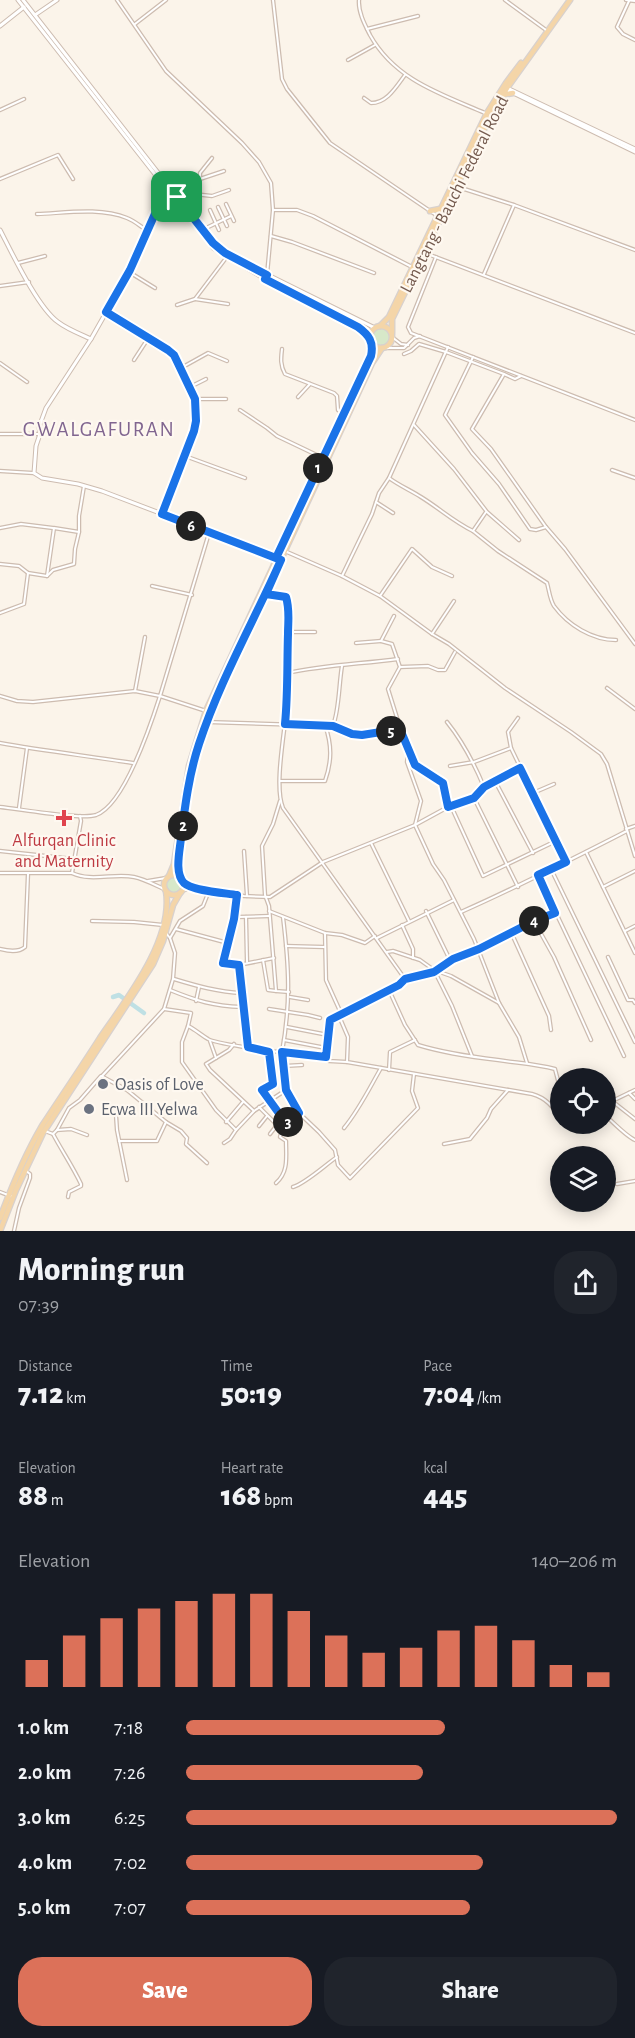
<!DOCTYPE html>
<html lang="en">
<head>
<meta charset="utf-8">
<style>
  body { margin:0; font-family:"Alegreya Sans",sans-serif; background:#20242c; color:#f1f3f6; height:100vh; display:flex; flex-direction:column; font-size:22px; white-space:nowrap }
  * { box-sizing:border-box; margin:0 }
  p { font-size:20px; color:#9ea1a6 }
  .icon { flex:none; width:33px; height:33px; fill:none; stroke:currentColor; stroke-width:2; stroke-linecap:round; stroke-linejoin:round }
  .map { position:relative; height:1231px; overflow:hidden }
  .sheet { display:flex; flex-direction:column; background:#171b24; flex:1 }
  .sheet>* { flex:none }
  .tools { position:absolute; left:550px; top:1068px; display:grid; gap:12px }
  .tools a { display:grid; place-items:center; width:66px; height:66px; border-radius:50%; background:#171b24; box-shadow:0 3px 15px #0003; font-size:30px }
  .pin { position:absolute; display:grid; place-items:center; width:51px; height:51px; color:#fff; margin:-26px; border-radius:12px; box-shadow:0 3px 9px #0006 }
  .km { position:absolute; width:30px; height:30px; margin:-15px; border-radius:50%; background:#222; color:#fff; font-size:16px; line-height:30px; text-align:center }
  .round { display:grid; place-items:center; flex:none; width:63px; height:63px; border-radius:24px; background:#20242c }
  .overview { display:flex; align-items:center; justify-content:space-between; height:102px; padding:0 18px }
  h1 { font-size:33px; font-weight:800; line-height:45px }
  .figures { display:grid; grid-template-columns:repeat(3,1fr); gap:9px; height:102px; padding:6px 18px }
  .figures div { display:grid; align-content:center }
  .figures b { font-size:30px; font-weight:800 }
  .figures small { font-size:16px; font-weight:400 }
  .figures p { font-size:16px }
  .chart { height:168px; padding:12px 18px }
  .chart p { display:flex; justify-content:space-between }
  .chart svg { width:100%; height:108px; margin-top:6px; stroke:#dc7159; stroke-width:6 }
  .cta { display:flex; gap:12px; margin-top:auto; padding:12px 18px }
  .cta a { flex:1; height:69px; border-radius:24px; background:#dc7159; color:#fff; font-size:24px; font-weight:800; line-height:69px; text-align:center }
  .cta a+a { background:#20242c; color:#f1f3f6 }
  ul { padding:0 18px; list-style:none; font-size:20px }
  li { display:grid; grid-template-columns:96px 72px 1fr; align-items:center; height:45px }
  li i { height:15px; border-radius:8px; background:#dc7159 }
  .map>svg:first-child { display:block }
</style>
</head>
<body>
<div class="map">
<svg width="635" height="1231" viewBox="0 0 635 1231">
  <rect width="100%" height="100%" fill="#fbf4ea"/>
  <!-- green -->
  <g fill="#d7e8c9">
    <circle cx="381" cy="337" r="10"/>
    <circle cx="174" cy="885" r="9"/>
  </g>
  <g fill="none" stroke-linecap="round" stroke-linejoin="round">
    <!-- river -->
    <polyline stroke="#bfe0e4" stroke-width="4.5" points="113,997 119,995 144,1013"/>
    <!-- minor casing -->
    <g stroke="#cdbcb0" stroke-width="4.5">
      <g id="minor">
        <polyline points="117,0 166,71 242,143 259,162 271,183 273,210 267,275"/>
        <polyline points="273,0 282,79 287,89 330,143 436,215"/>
        <path d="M359,0C358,12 365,25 370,35C395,80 441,94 485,113"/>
        <polyline points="505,0 546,30"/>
        <polyline points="626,0 635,1"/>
        <polyline points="629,1 617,27 623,34 635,40"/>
        <polyline points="135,24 166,0"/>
        <polyline points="367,29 418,16"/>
        <polyline points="348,60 375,45"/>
        <path d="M364,98L371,103C387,103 396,87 405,75"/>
        <polyline points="0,110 24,99"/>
        <polyline points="0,179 58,155 73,179"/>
        <polyline points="200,179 224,171"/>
        <polyline points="458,187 514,205 635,250"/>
        <polyline points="195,193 200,179 200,173 212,158"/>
        <polyline points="177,197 185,193 212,196 229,190"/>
        <polyline points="226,204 234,221"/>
        <polyline points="218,207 227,226"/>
        <polyline points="210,210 219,230"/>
        <polyline points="273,210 297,210 313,216 412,267"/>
        <path d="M37,214C65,213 100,207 127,218C135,221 141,227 148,231"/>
        <polyline points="202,230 231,216"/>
        <polyline points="271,236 292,242 374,273"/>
        <polyline points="425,253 635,333"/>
        <polyline points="436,257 408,327 411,333 635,420"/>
        <polyline points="18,263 45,256"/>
        <polyline points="129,272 155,288"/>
        <polyline points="484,274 514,205"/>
        <polyline points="0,286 29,282"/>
        <polyline points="195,299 228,304"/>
        <polyline points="177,305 195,299 226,258"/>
        <polyline points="107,312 168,350 174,355 195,399 196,421 194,431 162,514"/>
        <polyline points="392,337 401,344 408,345"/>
        <polyline points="384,348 404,348 414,338 420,336"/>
        <path d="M282,349C281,358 280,365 285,374L334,393L337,396L338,410L342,413"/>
        <polyline points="404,354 411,351 419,344 446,352 504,374"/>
        <polyline points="473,357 445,415 472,453 499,484 530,529 536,530 546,527"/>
        <polyline points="134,360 149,337"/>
        <polyline points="0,363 27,382"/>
        <polyline points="181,368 208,353 227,361"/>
        <polyline points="521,376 515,379 504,374 472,429 491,449 546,527 565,549 635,644"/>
        <polyline points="190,387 206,379"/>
        <polyline points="298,397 310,384"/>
        <polyline points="195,399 226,399"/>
        <polyline points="240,410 267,428 277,436 323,458"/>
        <polyline points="414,425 454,469 487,512 519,540"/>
        <polyline points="0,434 39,434"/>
        <polyline points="185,456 245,478"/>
        <polyline points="612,470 635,478"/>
        <polyline points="0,471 33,473"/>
        <path d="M389,478C400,486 410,490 421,497C439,508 454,522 473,531L486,512"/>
        <polyline points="393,513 376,502 379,493 389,478 448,347"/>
        <polyline points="0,528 21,524 53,528"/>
        <path d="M473,531L498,551L547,583C549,590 550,600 554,606C568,625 592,640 616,640"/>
        <polyline points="287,552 342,576 380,596 412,549 432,567 452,576"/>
        <polyline points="0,564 19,566 28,573"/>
        <polyline points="47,576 53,570 74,564 75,549 79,532"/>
        <polyline points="342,576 372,514 376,502"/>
        <polyline points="152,586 192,595"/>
        <polyline points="380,596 432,634 449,644 505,688 571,732 601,754 607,764 635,856"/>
        <polyline points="0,613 24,604 28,573 47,576 54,528 79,532 79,516 84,486"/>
        <polyline points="394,616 381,641 392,644 400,667 388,689 408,753 407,762 421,801 415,825 433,864 444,880 474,939 499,1003 519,1037 527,1063"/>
        <polyline points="288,632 315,632"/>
        <polyline points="432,634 454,601"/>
        <polyline points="356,643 381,641"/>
        <polyline points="400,667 428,666 438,670 445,670 455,652"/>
        <path d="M288,673C324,665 361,664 398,659"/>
        <polyline points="607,688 635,709"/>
        <polyline points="135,691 145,637"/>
        <polyline points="0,696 17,701 33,702 135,691 160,696 209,533"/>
        <path d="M207,722L333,726C360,739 371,734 400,729"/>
        <path d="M333,725C339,712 339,683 342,666"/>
        <path d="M0,743C44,751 89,756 133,763"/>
        <polyline points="511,748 566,862"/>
        <polyline points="409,753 415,765 443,783 448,807"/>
        <polyline points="450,766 474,762 511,748 508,732 518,718"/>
        <path d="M280,781H325C332,761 332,745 325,725"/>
        <polyline points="495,781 533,853"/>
        <polyline points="484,787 520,768"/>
        <polyline points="533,793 554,784"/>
        <polyline points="474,798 518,887"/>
        <polyline points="280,801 273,824 262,846 265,895 269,906 276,991 289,992"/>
        <polyline points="451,806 483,876 556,841"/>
        <path d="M0,807C20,809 80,820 96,815C124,805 151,724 160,696L206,711"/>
        <polyline points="19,808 27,748"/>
        <polyline points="626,829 635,826"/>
        <polyline points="371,843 409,921"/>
        <polyline points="0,851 74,859"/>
        <polyline points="244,851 247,896"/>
        <polyline points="586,852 603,887"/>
        <polyline points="551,869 635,1042"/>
        <polyline points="635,871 603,887 635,953"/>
        <path d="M0,873H72C91,882 114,873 134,877C144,879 155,885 164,889"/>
        <polyline points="72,873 81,821 80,816"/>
        <polyline points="538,875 624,1056"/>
        <polyline points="148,881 166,878"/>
        <path d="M184,883L209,890L244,896L270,897L323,862L415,825L448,807L474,798L484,787C474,763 463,742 447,722"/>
        <polyline points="183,890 195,889"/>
        <polyline points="269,911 325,933 342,935 365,943 375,936"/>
        <polyline points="426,911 450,960"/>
        <path d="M461,912C518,887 572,859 627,831"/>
        <polyline points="269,916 238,917 234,919 223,963 239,965 274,958"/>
        <polyline points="246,917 247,962"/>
        <polyline points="234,919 237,895"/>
        <polyline points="92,921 134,922 163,925"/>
        <polyline points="534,921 554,957 591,1040"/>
        <polyline points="402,925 413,949 413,958"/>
        <polyline points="176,929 228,943"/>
        <polyline points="625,931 635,926"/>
        <polyline points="511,932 549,1016 551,1030"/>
        <path d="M325,933L326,980L340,1011L339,1016L348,1037L347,1062L532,1094C546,1098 553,1106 561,1120"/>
        <polyline points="170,938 180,921 203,906 209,891"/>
        <polyline points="377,938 454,900"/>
        <polyline points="286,946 324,947"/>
        <path d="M0,949C8,951 18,953 25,947L28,874"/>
        <polyline points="387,952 393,951 420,960 434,970 451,976 499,1003"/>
        <polyline points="608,957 628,1000 633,1000 635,1003"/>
        <polyline points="263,960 268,990 276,991"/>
        <polyline points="239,965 248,1046"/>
        <path d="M174,979C197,986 218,992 242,993"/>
        <polyline points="405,979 434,972"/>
        <path d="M170,990C197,1001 213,1006 242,1007"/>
        <path d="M389,990L405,1025L418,1045C444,1053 472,1057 498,1060C517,1063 536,1064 555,1069L561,1092"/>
        <polyline points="290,997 308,1000"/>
        <polyline points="196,1001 199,987"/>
        <polyline points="164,1009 191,1013 188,1026 182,1042 182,1062 216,1110 236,1130"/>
        <polyline points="269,1009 308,1015 320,1018"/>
        <path d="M188,1026C196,1030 201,1035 208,1039C214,1043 272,1052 282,1052C291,1002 289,967 283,917"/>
        <polyline points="287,1027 328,1035"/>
        <polyline points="284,1040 326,1048"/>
        <polyline points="210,1041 216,1058"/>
        <polyline points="234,1044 229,1050 206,1064 210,1070 254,1111"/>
        <polyline points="269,1052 273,1084 263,1090 286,1123 278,1126"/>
        <path d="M472,1056L452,1006L434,970C449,961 465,955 481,948C506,936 530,923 555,913"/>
        <polyline points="326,1057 329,1061 347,1062"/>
        <polyline points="284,1066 302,1065"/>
        <polyline points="389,1070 390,1052 415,1040"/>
        <polyline points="102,1076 164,1009 173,979 175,953 170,938 166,933"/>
        <polyline points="286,1090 299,1113 319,1132 335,1150 338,1165 350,1178 418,1108 412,1091 414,1074"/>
        <polyline points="629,1093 635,1099"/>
        <polyline points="612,1101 635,1119"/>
        <polyline points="606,1104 635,1090"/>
        <polyline points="259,1107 282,1130"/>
        <polyline points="116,1115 117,1130 127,1180"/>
        <path d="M606,1116C614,1123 626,1136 635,1140"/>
        <polyline points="166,1122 181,1131 187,1138 186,1144 207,1163"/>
        <polyline points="226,1122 243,1102"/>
        <polyline points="566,1124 569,1124"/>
        <polyline points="259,1126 267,1116"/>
        <path d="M344,1128C359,1110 369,1089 381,1068"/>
        <polyline points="57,1130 71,1129 87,1135"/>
        <path d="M45,1131L53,1134C62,1151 73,1167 81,1184V1186L69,1192L68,1197"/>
        <polyline points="53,1134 57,1130 69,1108 80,1100 101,1076 127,1090 166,1122 157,1141 119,1141"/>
        <polyline points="270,1134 277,1125"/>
        <path d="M224,1143L230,1139L236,1130L254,1111L286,1090L282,1052L326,1057L330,1020L399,985L405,979L283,808C273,784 287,722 288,693C290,673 287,653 288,633C288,620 291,610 286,597L266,594"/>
        <polyline points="444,1144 470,1139 487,1118 491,1109 508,1090"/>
        <path d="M276,1183C289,1172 286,1156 286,1141L280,1137C282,1125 291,1120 299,1113"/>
        <polyline points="617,1184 635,1181"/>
        <path d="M293,1187C306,1183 325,1165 337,1157"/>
        <polyline points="0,1192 13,1197"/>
        <polyline points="14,1231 19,1208 30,1178 30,1174 25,1170"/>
      </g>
    </g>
    <!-- tertiary casing -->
    <g stroke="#cdbcb0" stroke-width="5">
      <g id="tertiary">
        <polyline points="18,0 213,248 265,279 358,327 366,334 370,340"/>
        <polyline points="23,0 213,243 225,253 240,261 375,328"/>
        <polyline points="35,15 57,0"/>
        <polyline points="0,26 24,7"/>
        <polyline points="507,87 509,91 635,152"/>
        <polyline points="507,88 635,149"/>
        <polyline points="169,187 166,189 129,272 91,339 46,408 39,427 40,434 36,446 34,473 42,478 78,484 102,491 278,558"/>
        <path d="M0,230C12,253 38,308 58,322C67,329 80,334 91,339"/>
      </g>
    </g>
    <!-- primary casing -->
    <g stroke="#d8d1ce" stroke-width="7">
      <g id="primary">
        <polyline points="502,95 513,93"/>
        <polyline points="430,211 440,209"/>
        <circle cx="381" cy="337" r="11"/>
        <polyline points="380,326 389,317 487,113 506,83 521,63"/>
        <polyline points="392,333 392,319 491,115 507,88 570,0"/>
        <circle cx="174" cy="885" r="10"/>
        <polyline points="169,876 174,864 189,766 206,711 371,356 373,344"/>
        <path d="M180,877C178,860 181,843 183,826C189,785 197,747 212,708L372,363L382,348"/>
        <path d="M0,1218C12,1186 25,1155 42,1126C61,1097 81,1068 100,1038C126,1000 174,940 166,891"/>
        <polyline points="0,1231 16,1190 43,1133 153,964 163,941 173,905 180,893"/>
      </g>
    </g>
    <!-- minor -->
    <use href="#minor" stroke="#fff" stroke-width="2"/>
    <!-- tertiary -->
    <use href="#tertiary" stroke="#fff" stroke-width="3"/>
    <!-- primary -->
    <use href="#primary" stroke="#f4d5a8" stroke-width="4.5"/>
  </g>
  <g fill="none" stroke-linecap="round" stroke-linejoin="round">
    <!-- route casing -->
    <g stroke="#fff" stroke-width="12">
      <path id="route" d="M177,197L213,243L225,253L267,275L265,279L358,327C369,335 374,342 371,356L276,558L281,560C254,621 220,680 199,744C189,774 185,806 181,838C180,850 174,873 184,883C193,891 225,893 237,895L234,919L223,963L239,965L248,1047L269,1052L273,1084L262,1090L286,1123L299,1113L286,1090L282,1052L326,1057L330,1020L399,985L405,979L434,972L453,959L479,949L534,921L555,913L538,875L566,862L520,768L484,787L474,798L448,807L443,783L415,765L400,729L362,735L352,734L333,726L285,724C288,693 287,664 288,634C288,621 290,610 286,597L266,594L281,560L162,514L194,431L196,421L195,399L174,355L168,350L106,312L130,270L166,189L169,187L177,197"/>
    </g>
    <!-- route -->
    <use href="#route" stroke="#1a73e8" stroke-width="8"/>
  </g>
  <!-- markers -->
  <path fill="#e0444e" stroke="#fef8f0" stroke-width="2" d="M61 809h6v6h6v6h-6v6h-6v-6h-6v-6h6z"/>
  <g fill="#6b7280" stroke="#fef8f0" stroke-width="2">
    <circle cx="103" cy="1084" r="6"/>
    <circle cx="89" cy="1109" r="6"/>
  </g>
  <g text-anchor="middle" stroke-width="4.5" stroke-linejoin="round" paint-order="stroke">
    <!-- street labels -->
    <g font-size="18" fill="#755b4f" stroke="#fef8f0">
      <text transform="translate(454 194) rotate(-63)" y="6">Langtang - Bauchi Federal Road</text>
    </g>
    <!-- health labels -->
    <g font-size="18" fill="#be3a42" stroke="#fef8f0">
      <text x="64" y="846">Alfurqan Clinic<tspan x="64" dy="21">and Maternity</tspan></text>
    </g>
    <!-- worship labels -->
    <g font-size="18" fill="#5b616d" stroke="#fef8f0" text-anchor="start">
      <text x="115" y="1090">Oasis of Love</text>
      <text x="101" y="1115">Ecwa III Yelwa</text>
    </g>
    <!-- quarter labels -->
    <g font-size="21" letter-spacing="1.5" fill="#816690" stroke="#fef8f0">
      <text x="99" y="436">GWALGAFURAN</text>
    </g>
  </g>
</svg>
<div class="tools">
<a><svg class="icon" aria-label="locate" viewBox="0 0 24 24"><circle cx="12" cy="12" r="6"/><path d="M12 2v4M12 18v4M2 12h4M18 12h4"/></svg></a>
<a><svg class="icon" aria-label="layers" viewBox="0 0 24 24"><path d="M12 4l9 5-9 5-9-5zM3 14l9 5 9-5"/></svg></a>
</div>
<div class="pin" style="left:177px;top:197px;background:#1e9e55"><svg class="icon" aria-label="arrive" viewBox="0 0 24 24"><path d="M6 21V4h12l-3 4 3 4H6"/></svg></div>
<b class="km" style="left:318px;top:468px">1</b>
<b class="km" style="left:183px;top:826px">2</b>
<b class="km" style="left:288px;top:1122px">3</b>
<b class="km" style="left:534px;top:921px">4</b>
<b class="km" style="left:391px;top:731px">5</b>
<b class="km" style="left:191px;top:526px">6</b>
</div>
<section class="sheet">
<div class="overview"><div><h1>Morning run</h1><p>07:39</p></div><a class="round"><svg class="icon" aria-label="share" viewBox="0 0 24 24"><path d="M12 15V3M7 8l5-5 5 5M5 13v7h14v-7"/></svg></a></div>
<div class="figures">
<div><p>Distance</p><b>7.12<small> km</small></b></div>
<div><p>Time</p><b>50:19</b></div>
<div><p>Pace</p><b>7:04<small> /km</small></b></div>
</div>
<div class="figures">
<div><p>Elevation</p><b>88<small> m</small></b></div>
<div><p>Heart rate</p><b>168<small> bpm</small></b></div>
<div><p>kcal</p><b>445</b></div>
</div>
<div class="chart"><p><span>Elevation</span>140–206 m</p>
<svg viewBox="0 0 160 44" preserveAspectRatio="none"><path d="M5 44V33M15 44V23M25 44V16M35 44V12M45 44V9M55 44V6M65 44V6M75 44V13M85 44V23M95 44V30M105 44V28M115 44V21M125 44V19M135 44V25M145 44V35M155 44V38"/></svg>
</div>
<ul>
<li><b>1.0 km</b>7:18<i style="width:60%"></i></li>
<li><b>2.0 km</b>7:26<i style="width:55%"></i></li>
<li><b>3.0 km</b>6:25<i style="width:100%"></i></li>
<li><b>4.0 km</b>7:02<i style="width:69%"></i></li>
<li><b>5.0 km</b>7:07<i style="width:66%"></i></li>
</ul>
<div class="cta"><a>Save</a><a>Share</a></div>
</section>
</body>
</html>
